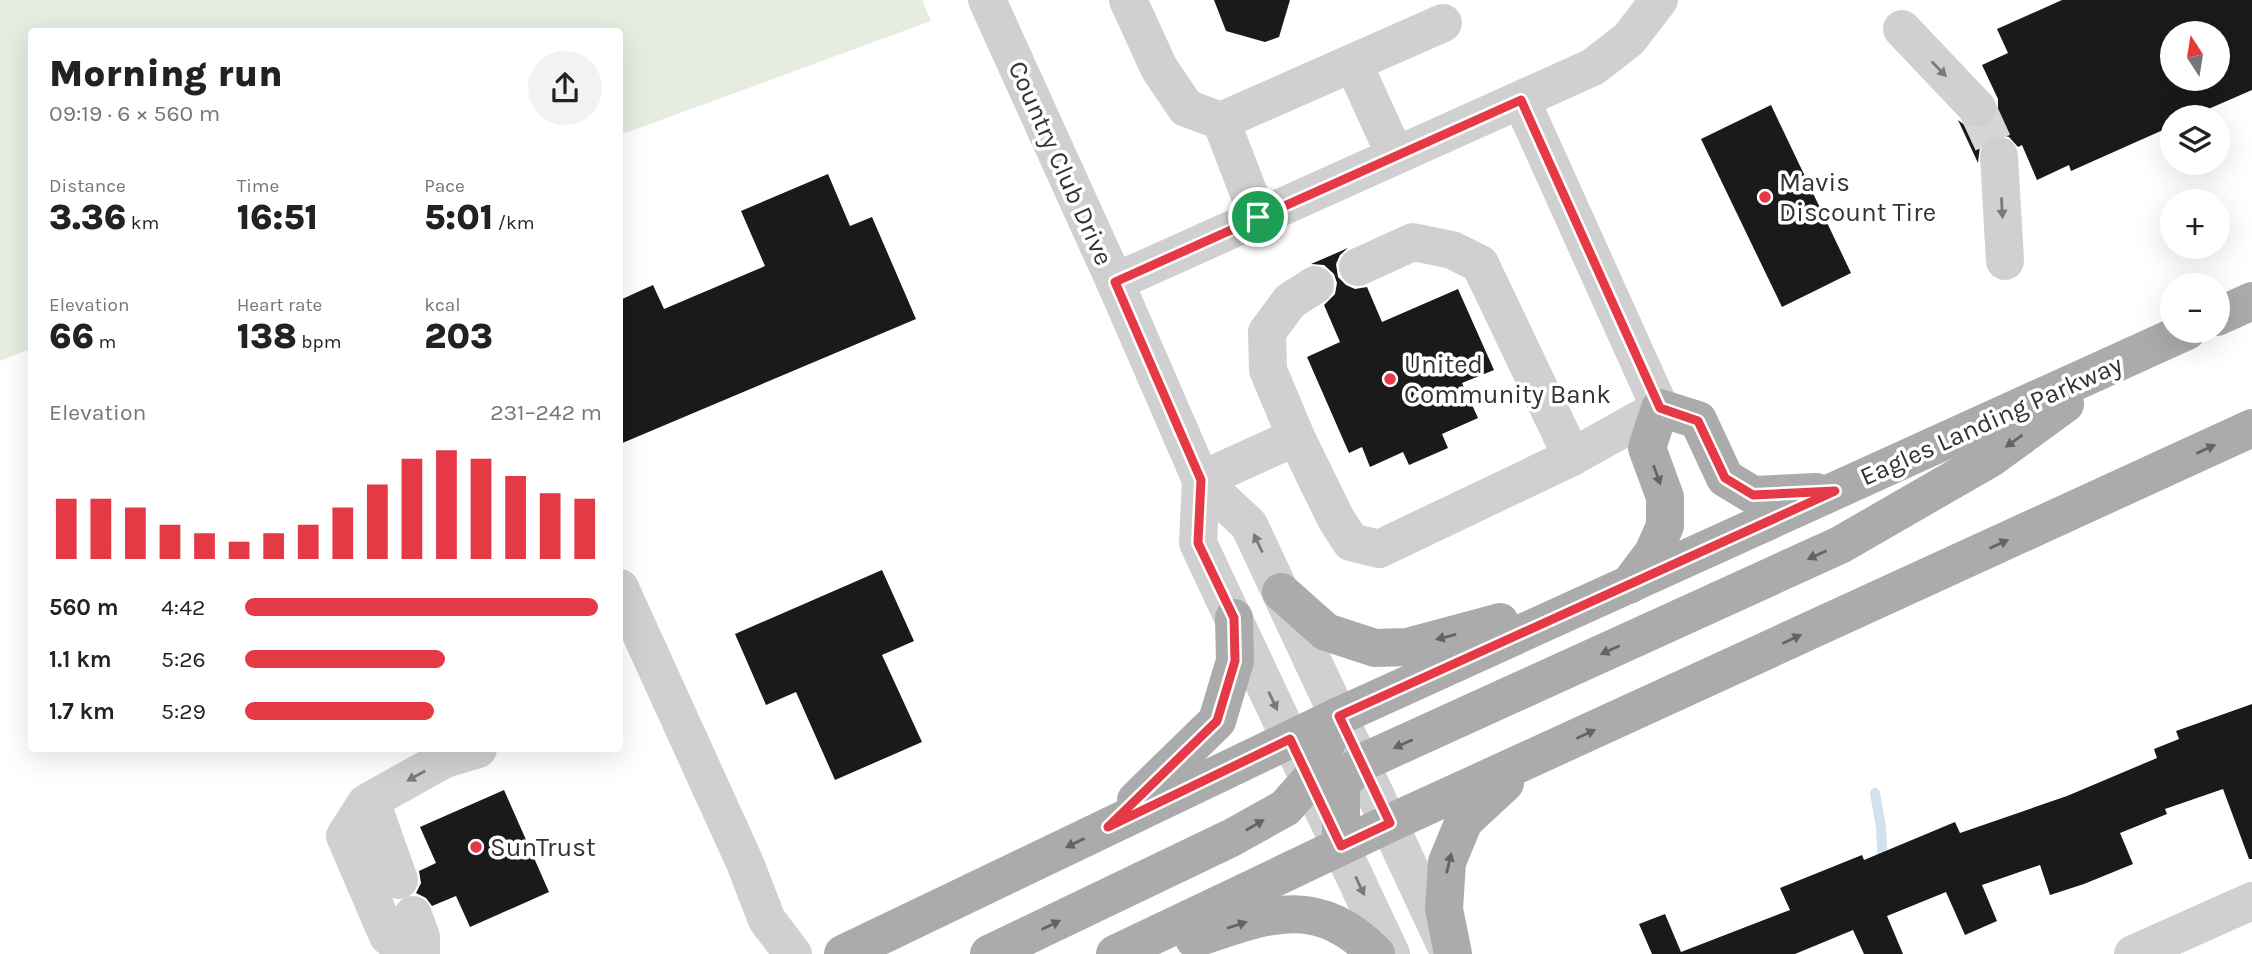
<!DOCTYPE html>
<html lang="en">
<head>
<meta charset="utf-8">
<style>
  body { margin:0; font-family:Karla,sans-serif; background:#f2f2f2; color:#222; height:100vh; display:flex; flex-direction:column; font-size:26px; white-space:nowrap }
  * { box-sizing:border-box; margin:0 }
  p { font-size:23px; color:#767676 }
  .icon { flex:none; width:38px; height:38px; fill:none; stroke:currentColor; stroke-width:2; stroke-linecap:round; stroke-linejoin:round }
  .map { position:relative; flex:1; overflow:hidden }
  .sheet { position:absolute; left:28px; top:28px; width:595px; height:724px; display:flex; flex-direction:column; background:#fff; border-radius:7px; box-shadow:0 7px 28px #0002 }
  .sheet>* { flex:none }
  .needle { width:46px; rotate:348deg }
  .tools { position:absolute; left:2160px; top:21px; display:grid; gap:14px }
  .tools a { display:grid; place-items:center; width:70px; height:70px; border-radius:50%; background:#fff; box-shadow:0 7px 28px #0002; font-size:35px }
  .pin { position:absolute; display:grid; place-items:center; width:60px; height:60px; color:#fff; margin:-30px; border:4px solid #fff; border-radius:50%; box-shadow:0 2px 7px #0007 }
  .round { display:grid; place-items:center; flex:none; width:74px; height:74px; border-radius:37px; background:#f2f2f2 }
  .headline { display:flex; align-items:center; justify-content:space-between; height:119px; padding:0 21px }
  h1 { font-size:38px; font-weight:800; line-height:52px }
  .stats { display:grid; grid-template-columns:repeat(3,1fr); gap:10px; height:119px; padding:7px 21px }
  .stats div { display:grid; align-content:center }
  .stats b { font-size:35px; font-weight:800 }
  .stats small { font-size:19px; font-weight:400 }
  .stats p { font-size:19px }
  .chart { height:196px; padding:14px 21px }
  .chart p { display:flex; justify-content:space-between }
  .chart svg { width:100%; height:126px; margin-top:7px; stroke:#e63946; stroke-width:6 }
  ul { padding:0 21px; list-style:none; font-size:23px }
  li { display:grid; grid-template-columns:112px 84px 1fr; align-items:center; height:52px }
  li i { height:18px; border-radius:9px; background:#e63946 }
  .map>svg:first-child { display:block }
</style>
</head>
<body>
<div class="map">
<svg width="2252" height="954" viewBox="0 0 2252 954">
  <rect width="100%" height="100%" fill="#fff"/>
  <!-- green -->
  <polygon fill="#e6ecdf" points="0,0 922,0 931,21 620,135 620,32 32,32 31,349 0,361"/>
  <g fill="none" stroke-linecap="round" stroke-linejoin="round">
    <!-- stream -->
    <polyline stroke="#cfe2ee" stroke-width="10" points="1875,793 1881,827 1883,866"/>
  </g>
  <!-- building -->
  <g fill="#1a1a1a" fill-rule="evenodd">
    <polygon points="1214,0 1290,0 1279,37 1265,42 1226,31"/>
    <path d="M2062,0H2252V90L2190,117H2172V126L2071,171L2069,165L2037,180L2022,145L2018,147L2009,137L1998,134L1988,137L1980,146L1978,163L1958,120L1970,129H1981L1992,124L1998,115V99L1982,65L2008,53L1997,29ZM2172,33H2217V79H2172Z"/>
    <polygon points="1771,105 1851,273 1782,307 1701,139"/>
    <polygon points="828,174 850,226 872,217 916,319 620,444 620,300 653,285 664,309 765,266 741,211"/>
    <polygon points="1348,248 1340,255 1336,264 1338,277 1346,285 1355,289 1367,287 1382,322 1458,289 1494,370 1462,383 1478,418 1442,434 1448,448 1409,465 1403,452 1370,467 1362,447 1349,453 1307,357 1340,342 1324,305 1335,294 1337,283 1334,274 1324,265 1311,264"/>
    <polygon points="882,570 914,641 882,655 922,742 835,780 796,692 766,705 735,634"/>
    <polygon points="2252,704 2252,859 2249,859 2223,789 2165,809 2167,814 2120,833 2133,864 2084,884 2050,895 2040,865 1982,885 1997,921 1965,935 1946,892 1887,916 1903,954 1864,954 1853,930 1795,954 1652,954 1639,924 1665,914 1681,952 1790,910 1780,888 1862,855 1864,860 1955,822 1960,833 2067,796 2157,758 2154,749 2179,739 2176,731"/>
    <polygon points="504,790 549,892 470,927 456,896 432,906 426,898 416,893 421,883 419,871 436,863 420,827"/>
  </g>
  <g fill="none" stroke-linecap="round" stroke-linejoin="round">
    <!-- minor-tunnel -->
    <polyline stroke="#d6d6d6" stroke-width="38" stroke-dasharray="38 19" stroke-linecap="butt" points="1977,108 1999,156"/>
    <!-- minor -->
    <g stroke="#d0d0d0" stroke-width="38">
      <polyline points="987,0 1115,282 1201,480 1249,525 1447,948"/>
      <polyline points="1128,0 1159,68 1186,108 1221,121"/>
      <polyline points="1902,29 1977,108"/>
      <polyline points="1353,63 1395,155"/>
      <polyline points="1521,100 1660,408 1572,457"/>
      <polyline points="1999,156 2005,261"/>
      <polyline points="1258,217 1221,121 1443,23"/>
      <polyline points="1115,282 1593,67 1629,39 1659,0"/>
      <polyline points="1296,437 1268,370 1267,332 1290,301 1315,285"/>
      <polyline points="1201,480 1296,437 1336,519 1351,542 1379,549 1572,457 1480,264 1452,250 1413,242 1358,267"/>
      <polyline points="1201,480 1198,543 1391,954"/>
      <polyline points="620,588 745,863 767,920 793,954"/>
      <polyline points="371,801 399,880"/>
      <polyline points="413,915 421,937 421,954"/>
      <polyline points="408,954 388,936 345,836 366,803 445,759 478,749"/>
      <polyline points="2133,954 2252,901"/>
    </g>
    <!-- major -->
    <g stroke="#ababab" stroke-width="38">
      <polyline points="2217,317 2252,301"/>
      <polyline points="1629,585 1653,553 1665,526 1665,497 1647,448 1660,408 1698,420 1725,478 1753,495 1816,492"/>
      <polyline points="1281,592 1326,632 1375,648 1407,647 1500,622"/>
      <polyline points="1136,800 1217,721 1235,661 1234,618"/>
      <polyline points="1341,846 1341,784 1361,763 1840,545 1991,458 2065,404"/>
      <path d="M1194,939C1266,915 1316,892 1376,954"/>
      <polyline points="843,954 1339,716 2187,331"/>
      <polyline points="989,954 1231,838 1285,808 1310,780 1339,716"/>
      <polyline points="1115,954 1390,823 2252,428"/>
      <polyline points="1453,954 1444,909 1447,862 1464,821 1505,783"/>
    </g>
  </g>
  <!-- one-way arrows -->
  <defs><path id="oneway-solid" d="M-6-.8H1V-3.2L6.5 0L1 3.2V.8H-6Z" transform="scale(1.75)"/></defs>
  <g fill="#7a7a7a">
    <use href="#oneway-solid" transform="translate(1939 69) rotate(46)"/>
    <use href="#oneway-solid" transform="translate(2002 208) rotate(87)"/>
    <use href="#oneway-solid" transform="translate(1258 543) rotate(-115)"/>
    <use href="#oneway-solid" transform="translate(1273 701) rotate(65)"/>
    <use href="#oneway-solid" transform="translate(416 776) rotate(151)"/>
    <use href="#oneway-solid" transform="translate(1360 886) rotate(65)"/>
  </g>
  <g fill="#636363">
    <use href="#oneway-solid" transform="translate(2014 441) rotate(144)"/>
    <use href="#oneway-solid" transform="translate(2206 449) rotate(-25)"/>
    <use href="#oneway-solid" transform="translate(1657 475) rotate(70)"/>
    <use href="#oneway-solid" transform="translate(1999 544) rotate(-25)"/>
    <use href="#oneway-solid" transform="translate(1817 555) rotate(156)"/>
    <use href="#oneway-solid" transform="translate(1446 637) rotate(166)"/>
    <use href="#oneway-solid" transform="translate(1792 639) rotate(-25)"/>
    <use href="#oneway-solid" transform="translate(1610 650) rotate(156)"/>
    <use href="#oneway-solid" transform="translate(1586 734) rotate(-25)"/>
    <use href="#oneway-solid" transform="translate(1403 744) rotate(156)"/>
    <use href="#oneway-solid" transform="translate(1255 825) rotate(-30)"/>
    <use href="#oneway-solid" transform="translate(1075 843) rotate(154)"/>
    <use href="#oneway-solid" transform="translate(1449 863) rotate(-77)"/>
    <use href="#oneway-solid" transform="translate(1051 925) rotate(-26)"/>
    <use href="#oneway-solid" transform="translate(1237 925) rotate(-18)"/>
  </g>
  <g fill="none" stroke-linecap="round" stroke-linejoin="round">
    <!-- route casing -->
    <g stroke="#fff" stroke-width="14">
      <polygon id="route" points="1521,100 1660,408 1698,421 1725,478 1753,495 1835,491 1339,716 1390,823 1341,846 1290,739 1108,827 1217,721 1235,661 1234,618 1198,543 1201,480 1115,282"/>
    </g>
    <!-- route -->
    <use href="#route" stroke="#e63946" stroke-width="9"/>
  </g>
  <!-- markers -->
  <g fill="#e63946" stroke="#fff" stroke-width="2.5">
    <circle cx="1765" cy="197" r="7"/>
    <circle cx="1390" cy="379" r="7"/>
    <circle cx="476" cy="847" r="7"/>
  </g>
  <g text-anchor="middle" stroke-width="7" stroke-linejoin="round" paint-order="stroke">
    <!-- street labels -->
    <g font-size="26" fill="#333" stroke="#fff">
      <text transform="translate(1061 163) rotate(66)" y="9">Country Club Drive</text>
      <text transform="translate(1991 420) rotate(-24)" y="9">Eagles Landing Parkway</text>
    </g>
    <!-- poi labels -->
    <g font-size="26" fill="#333" stroke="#fff" text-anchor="start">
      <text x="1779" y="191">Mavis<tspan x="1779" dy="30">Discount Tire</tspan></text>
      <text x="1404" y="373">United<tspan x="1404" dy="30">Community Bank</tspan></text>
      <text x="490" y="856">SunTrust</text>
    </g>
  </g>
</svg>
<div class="tools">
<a><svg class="needle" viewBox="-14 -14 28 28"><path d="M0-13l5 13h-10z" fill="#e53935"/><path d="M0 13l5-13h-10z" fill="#767676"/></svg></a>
<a><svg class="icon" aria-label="layers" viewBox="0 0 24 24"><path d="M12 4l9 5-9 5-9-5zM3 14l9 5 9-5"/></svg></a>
<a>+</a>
<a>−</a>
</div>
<div class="pin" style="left:1258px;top:217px;background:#1e9e55"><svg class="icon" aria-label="arrive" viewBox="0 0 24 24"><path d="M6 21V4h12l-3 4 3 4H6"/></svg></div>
<section class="sheet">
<div class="headline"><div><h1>Morning run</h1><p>09:19 · 6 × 560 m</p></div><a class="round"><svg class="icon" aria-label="share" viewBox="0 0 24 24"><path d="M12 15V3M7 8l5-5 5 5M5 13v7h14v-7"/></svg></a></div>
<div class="stats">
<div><p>Distance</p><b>3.36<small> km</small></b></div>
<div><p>Time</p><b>16:51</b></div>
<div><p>Pace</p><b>5:01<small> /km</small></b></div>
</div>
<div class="stats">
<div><p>Elevation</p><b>66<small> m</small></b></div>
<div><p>Heart rate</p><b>138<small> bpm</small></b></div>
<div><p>kcal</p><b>203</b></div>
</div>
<div class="chart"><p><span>Elevation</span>231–242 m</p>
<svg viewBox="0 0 160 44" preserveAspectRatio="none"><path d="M5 44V23M15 44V23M25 44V26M35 44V32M45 44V35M55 44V38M65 44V35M75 44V32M85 44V26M95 44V18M105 44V9M115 44V6M125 44V9M135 44V15M145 44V21M155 44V23"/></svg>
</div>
<ul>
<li><b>560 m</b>4:42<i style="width:99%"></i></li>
<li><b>1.1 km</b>5:26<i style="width:56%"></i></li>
<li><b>1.7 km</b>5:29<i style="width:53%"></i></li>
</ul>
</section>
</div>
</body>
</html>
